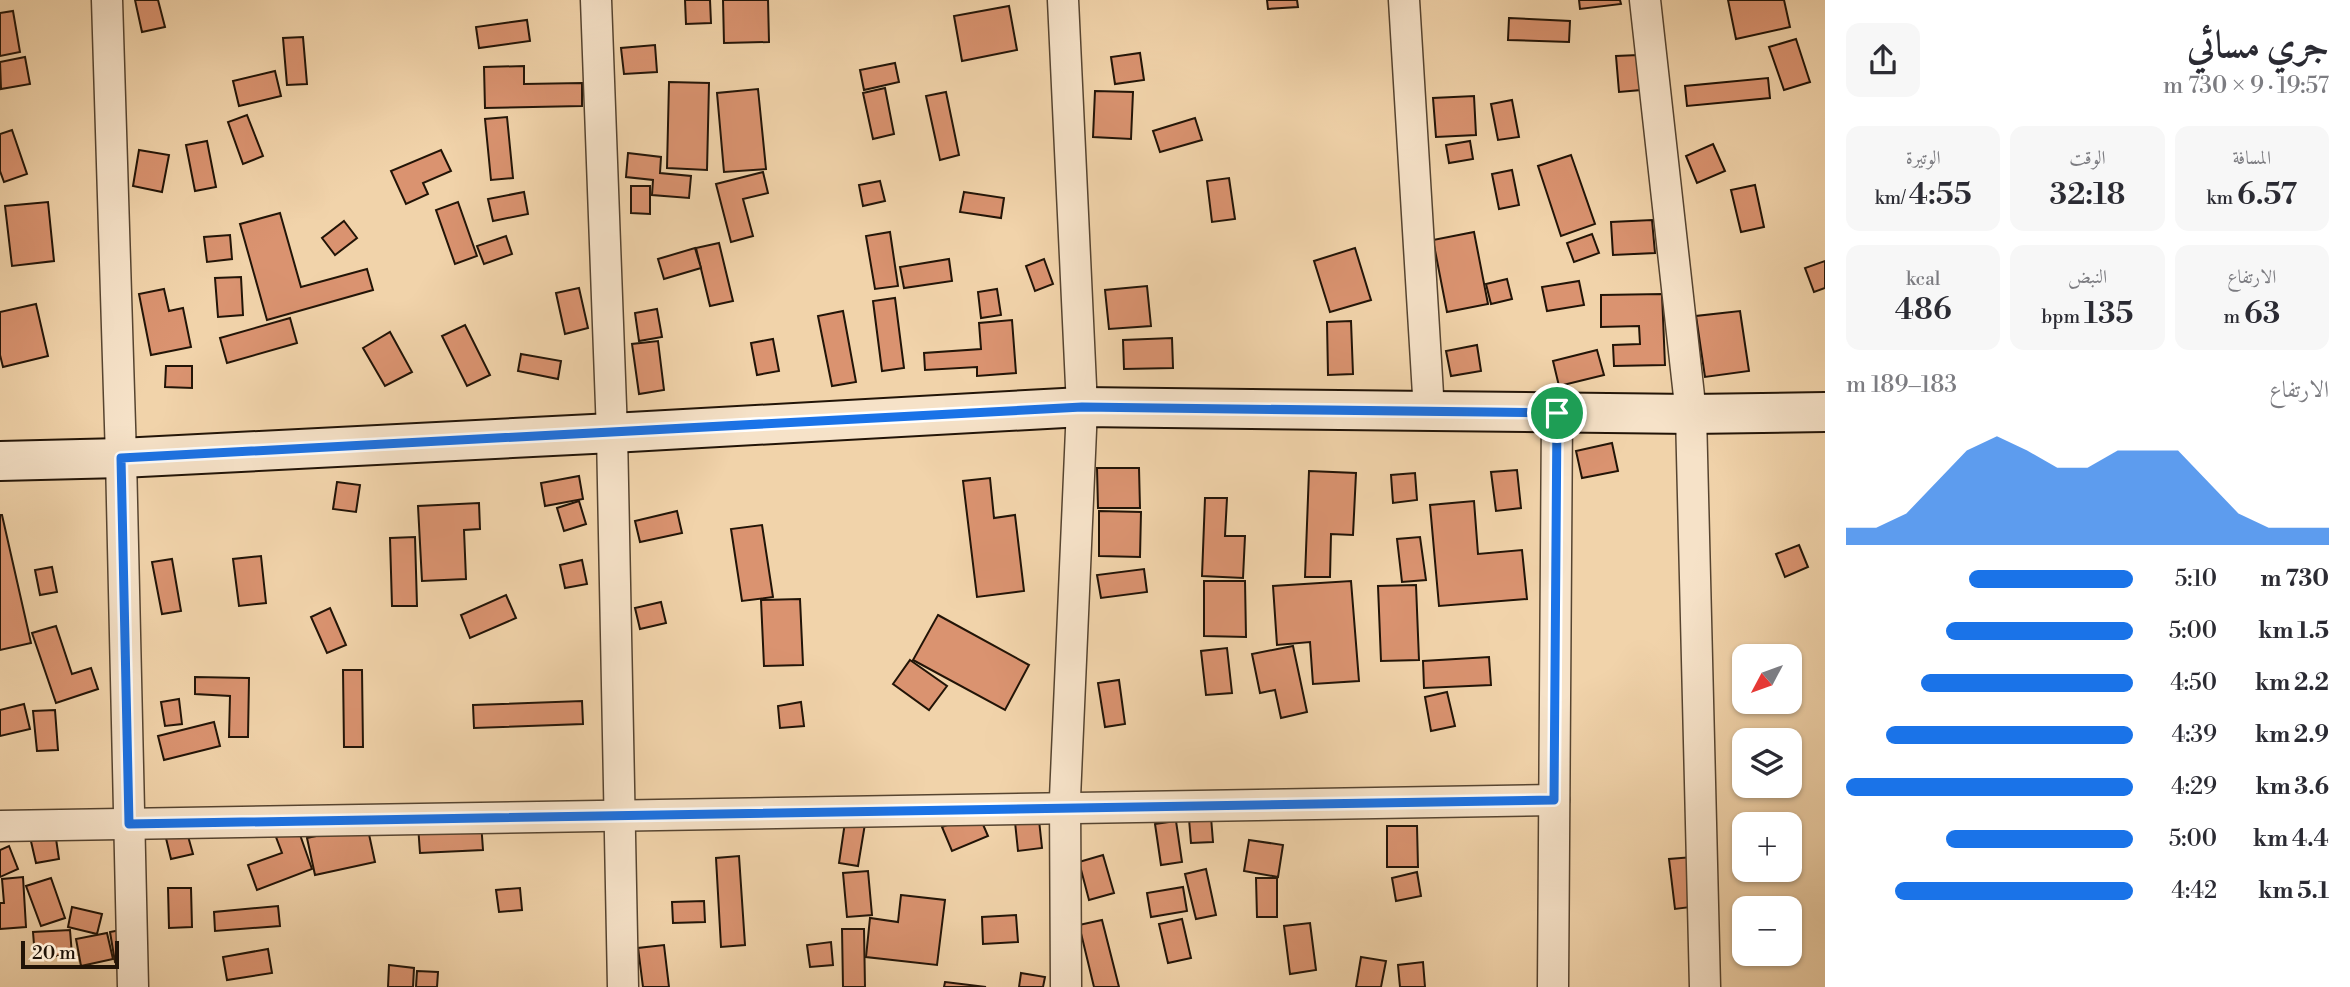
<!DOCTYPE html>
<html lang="ar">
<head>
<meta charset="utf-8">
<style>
  body { margin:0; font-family:"Libre Bodoni",Amiri,serif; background:#f7f7f7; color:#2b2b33; direction:rtl; height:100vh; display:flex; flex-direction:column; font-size:26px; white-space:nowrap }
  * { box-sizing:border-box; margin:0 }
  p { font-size:23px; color:#7c7c81 }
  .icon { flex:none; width:38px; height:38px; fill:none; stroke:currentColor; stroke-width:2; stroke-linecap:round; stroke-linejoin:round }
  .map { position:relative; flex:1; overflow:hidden; direction:ltr }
  .drawer { display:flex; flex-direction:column; background:#fff; width:525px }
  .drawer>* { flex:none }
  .needle { width:46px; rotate:229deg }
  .tools { position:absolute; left:1732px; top:644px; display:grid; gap:14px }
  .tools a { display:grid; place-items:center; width:70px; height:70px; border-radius:14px; background:#fff; box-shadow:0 2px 5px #0004; font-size:35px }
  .scale { position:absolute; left:21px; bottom:18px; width:98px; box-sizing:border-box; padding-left:7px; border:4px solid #221407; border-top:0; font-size:19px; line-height:24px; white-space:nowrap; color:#221407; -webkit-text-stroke:5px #f6e2c8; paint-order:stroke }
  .pin { position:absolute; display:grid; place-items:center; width:60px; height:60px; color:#fff; margin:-30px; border:4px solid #fff; border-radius:50%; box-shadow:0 2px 7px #0007 }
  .round { display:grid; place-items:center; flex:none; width:74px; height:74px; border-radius:14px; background:#f7f7f7 }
  .summary { display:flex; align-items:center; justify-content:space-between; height:119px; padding:0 21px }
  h1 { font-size:38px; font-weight:600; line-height:52px }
  .metrics { display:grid; grid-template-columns:repeat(3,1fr); gap:10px; height:119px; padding:7px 21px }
  .metrics div { display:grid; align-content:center; border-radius:14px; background:#f7f7f7; text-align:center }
  .metrics b { font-size:30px; font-weight:600 }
  .metrics small { font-size:19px; font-weight:400 }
  .metrics p { font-size:19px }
  .chart { height:196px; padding:14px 21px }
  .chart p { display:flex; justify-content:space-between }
  .chart svg { width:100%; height:126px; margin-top:7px; fill:#1a73e8; opacity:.7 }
  ul { padding:0 21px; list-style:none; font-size:23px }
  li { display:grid; grid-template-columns:112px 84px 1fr; align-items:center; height:52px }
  li i { height:18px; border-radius:9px; background:#1a73e8 }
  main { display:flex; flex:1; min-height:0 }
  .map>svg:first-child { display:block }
</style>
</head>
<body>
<main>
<section class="drawer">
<div class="summary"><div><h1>جري مسائي</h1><p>19:57 · 9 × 730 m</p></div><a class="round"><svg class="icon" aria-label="share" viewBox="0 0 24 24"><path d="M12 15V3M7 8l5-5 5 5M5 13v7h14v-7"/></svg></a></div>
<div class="metrics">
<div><p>المسافة</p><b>6.57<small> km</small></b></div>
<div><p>الوقت</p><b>32:18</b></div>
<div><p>الوتيرة</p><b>4:55<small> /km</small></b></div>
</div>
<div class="metrics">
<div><p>الارتفاع</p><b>63<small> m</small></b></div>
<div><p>النبض</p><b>135<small> bpm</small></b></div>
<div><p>kcal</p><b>486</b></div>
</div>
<div class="chart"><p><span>الارتفاع</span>183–189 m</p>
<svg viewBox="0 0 160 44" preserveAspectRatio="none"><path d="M0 44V38L10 38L20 33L30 22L40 11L50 6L60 11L70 17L80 17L90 11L100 11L110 11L120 22L130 33L140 38L150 38L160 38V44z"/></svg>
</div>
<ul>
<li><b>730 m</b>5:10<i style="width:57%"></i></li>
<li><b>1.5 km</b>5:00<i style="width:65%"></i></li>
<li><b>2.2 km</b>4:50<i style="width:74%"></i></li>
<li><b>2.9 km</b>4:39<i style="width:86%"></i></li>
<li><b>3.6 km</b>4:29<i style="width:100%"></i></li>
<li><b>4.4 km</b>5:00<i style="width:65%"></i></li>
<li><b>5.1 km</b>4:42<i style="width:83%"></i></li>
</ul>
</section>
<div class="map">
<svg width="1825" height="987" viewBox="0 0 1825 987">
  <rect width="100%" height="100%" fill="#f1d3aa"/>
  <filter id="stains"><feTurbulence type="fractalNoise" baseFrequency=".00286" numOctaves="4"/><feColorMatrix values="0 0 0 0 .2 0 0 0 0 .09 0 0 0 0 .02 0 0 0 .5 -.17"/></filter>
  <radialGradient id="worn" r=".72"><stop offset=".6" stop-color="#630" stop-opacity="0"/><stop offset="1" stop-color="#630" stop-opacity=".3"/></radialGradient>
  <!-- building -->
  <g fill="#da9370" stroke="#221407" stroke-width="2">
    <polygon points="135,0 158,0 165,27 142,32"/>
    <polygon points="685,0 710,0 711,23 686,24"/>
    <polygon points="723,0 768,0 769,42 724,43"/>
    <polygon points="1267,0 1297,0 1298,7 1268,9"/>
    <polygon points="1579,0 1620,0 1621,4 1580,9"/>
    <polygon points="1728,0 1784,0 1790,27 1736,39"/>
    <polygon points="1009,6 1017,50 962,61 954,16"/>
    <polygon points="13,11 20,52 0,56 0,13"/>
    <polygon points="1509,18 1570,21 1569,42 1508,40"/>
    <polygon points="527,20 530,41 479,48 476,27"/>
    <polygon points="303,37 307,84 287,85 283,38"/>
    <polygon points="1796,39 1810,82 1784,90 1769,47"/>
    <polygon points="655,45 657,72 624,74 621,48"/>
    <polygon points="1140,53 1144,80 1115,84 1111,57"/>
    <polygon points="1638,55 1641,90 1619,92 1616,56"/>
    <polygon points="25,57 30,84 1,89 0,62"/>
    <polygon points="895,63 899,82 864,90 860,70"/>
    <polygon points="524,66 524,84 582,83 582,106 485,108 484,67"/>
    <polygon points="275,71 281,96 239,106 233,81"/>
    <polygon points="1768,78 1770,98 1687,106 1685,86"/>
    <polygon points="669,82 709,83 707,170 667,168"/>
    <polygon points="885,88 894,134 873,139 863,93"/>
    <polygon points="758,89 766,169 724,172 717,93"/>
    <polygon points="1095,91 1133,92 1131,139 1093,137"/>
    <polygon points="946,92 959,155 940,160 926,96"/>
    <polygon points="1474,96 1476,135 1436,137 1433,98"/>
    <polygon points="1512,100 1519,137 1498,140 1491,104"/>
    <polygon points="247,115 263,156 243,164 228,122"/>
    <polygon points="507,117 513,178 491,180 485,119"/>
    <polygon points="1195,118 1202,140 1160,152 1153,131"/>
    <polygon points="12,130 27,174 4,182 0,171 0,134"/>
    <polygon points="207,141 216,187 195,191 186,145"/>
    <polygon points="1470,141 1473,159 1449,163 1446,145"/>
    <polygon points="1713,144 1725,171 1697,183 1686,156"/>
    <polygon points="139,150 169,155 162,192 133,186"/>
    <polygon points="441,150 451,171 423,183 428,194 406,204 391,171"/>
    <polygon points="628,153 661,157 660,173 691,176 689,198 652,195 653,180 626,177"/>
    <polygon points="1571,155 1595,224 1561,236 1538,166"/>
    <polygon points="1512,170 1519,205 1499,209 1492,174"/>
    <polygon points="763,172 768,193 743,199 753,236 731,242 716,184"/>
    <polygon points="1229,178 1235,219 1212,222 1207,181"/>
    <polygon points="880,181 885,201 863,206 859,185"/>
    <polygon points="1755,185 1764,227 1741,232 1731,190"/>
    <polygon points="631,186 650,186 650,214 631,213"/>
    <polygon points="524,192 528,214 493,221 488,199"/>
    <polygon points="964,192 1004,198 1001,218 960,212"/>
    <polygon points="48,202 54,261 12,266 5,206"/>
    <polygon points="458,202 477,256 455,264 436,210"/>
    <polygon points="280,213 301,287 367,269 373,290 267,320 240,224"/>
    <polygon points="1652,220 1655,253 1613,255 1611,222"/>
    <polygon points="344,221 357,238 335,255 322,238"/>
    <polygon points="890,232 898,286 875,289 866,236"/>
    <polygon points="1474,232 1488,304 1447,312 1433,240"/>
    <polygon points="1592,234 1599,253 1574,262 1567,243"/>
    <polygon points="230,235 232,259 207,262 204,237"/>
    <polygon points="506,236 512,254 484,264 477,246"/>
    <polygon points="719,243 733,301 710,306 696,248"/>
    <polygon points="695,248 701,268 664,279 658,259"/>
    <polygon points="1355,248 1371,300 1330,312 1314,261"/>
    <polygon points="949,259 952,281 904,288 900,267"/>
    <polygon points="1044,259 1053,284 1035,291 1026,266"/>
    <polygon points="1825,261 1825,288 1814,292 1805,268"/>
    <polygon points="241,277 243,315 218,317 215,278"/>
    <polygon points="1507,279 1512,299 1491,304 1486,284"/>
    <polygon points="1579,281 1584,305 1547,311 1542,287"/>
    <polygon points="1147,286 1151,326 1109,329 1105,290"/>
    <polygon points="579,288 588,328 565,334 556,293"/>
    <polygon points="164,289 169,311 183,308 191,347 151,355 139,294"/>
    <polygon points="997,289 1001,315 981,318 978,292"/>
    <polygon points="1662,294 1665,365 1614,366 1613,345 1640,344 1639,326 1601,327 1601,295"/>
    <polygon points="895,298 904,368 882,371 873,301"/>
    <polygon points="36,304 48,356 3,367 0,355 0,312"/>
    <polygon points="657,309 662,337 639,341 635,313"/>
    <polygon points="843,311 856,382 832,386 818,316"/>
    <polygon points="1740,311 1749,371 1705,377 1696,316"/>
    <polygon points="290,318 297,343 227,363 220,338"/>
    <polygon points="1012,320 1016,373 977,376 977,367 925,370 924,353 981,349 979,323"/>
    <polygon points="1351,321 1353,374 1328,375 1327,322"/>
    <polygon points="465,325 490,375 467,386 442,336"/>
    <polygon points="390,332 412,372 385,386 363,348"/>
    <polygon points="1172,338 1173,368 1124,369 1123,340"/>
    <polygon points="773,339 779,371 757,375 751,343"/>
    <polygon points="658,341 664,390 639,394 632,344"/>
    <polygon points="1477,345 1481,371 1451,376 1446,351"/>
    <polygon points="1597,350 1604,375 1559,386 1553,361"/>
    <polygon points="521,354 561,361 558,379 518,371"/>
    <polygon points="166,366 192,366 192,388 165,387"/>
    <polygon points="1612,443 1618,471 1582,478 1576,451"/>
    <polygon points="1097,468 1139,468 1140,508 1098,508"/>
    <polygon points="1517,470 1521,508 1496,511 1491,472"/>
    <polygon points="1309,471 1356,473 1353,535 1331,534 1330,577 1305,577"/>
    <polygon points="1415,473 1417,500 1393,503 1391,475"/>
    <polygon points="579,476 583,499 545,506 541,483"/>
    <polygon points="990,478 994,518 1015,515 1024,591 977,597 963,481"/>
    <polygon points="337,482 360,485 356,512 333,509"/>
    <polygon points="1205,498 1227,498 1225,536 1245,536 1243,578 1202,576"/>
    <polygon points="579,501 586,524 564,531 557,508"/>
    <polygon points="1474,501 1478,554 1522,550 1527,599 1439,606 1430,505"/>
    <polygon points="479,503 480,529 464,530 466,579 422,581 418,506"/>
    <polygon points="677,511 682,533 640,542 635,521"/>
    <polygon points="1099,511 1141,512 1140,557 1099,556"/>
    <polygon points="0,515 2,515 31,643 0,650"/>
    <polygon points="762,525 773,597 742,601 731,529"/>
    <polygon points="415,537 417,606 392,606 390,538"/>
    <polygon points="1420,537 1426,580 1402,582 1397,539"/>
    <polygon points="1799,545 1808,567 1785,577 1776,554"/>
    <polygon points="261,556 266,603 239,606 233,559"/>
    <polygon points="172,559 181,611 162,614 152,562"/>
    <polygon points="582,560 587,584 565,588 560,565"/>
    <polygon points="52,567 57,592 40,595 35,570"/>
    <polygon points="1144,569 1147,592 1101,598 1097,575"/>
    <polygon points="1204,581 1245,581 1246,637 1204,636"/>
    <polygon points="1351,581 1359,681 1313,684 1310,642 1277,645 1273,586"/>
    <polygon points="1416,585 1419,660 1381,661 1378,586"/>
    <polygon points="506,595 516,618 470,638 461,615"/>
    <polygon points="800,599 803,665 764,666 761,600"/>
    <polygon points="661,602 666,623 640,629 635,608"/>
    <polygon points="330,608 346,645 327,653 311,617"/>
    <polygon points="938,615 1029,665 1005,710 913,660"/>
    <polygon points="56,626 72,674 91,668 98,689 56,703 32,633"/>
    <polygon points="1293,646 1307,712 1281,718 1275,690 1260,693 1252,654"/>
    <polygon points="1227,648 1232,693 1206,695 1201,651"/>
    <polygon points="1489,657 1491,685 1424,688 1423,661"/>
    <polygon points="910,660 947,686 929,710 893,684"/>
    <polygon points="343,670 362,670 363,747 344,747"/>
    <polygon points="195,677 249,678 248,737 229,737 230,696 195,694"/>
    <polygon points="1119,680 1125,724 1105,727 1098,683"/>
    <polygon points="1447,692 1455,726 1431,731 1425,697"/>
    <polygon points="179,699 182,724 165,726 161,702"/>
    <polygon points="582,701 583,724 474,728 473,705"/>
    <polygon points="801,702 804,726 780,728 778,706"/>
    <polygon points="24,704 30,729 0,736 0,710"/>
    <polygon points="55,710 58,750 37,751 33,711"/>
    <polygon points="214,722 220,746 164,760 158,736"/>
    <polygon points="978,813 988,836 952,851 942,827"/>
    <polygon points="1211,817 1213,842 1191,843 1189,819"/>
    <polygon points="1039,820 1042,848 1018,851 1015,822"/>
    <polygon points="1176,821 1182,862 1161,865 1155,824"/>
    <polygon points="481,822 483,850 420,853 418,825"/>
    <polygon points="845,822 865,824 858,866 839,863"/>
    <polygon points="367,825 375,862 315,875 307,838"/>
    <polygon points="1387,826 1417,826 1418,867 1387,867"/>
    <polygon points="186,829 193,854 171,859 165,834"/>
    <polygon points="298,829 312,869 257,890 248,865 282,853 276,837"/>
    <polygon points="55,832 59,859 36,863 30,837"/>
    <polygon points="1249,840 1283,845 1278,877 1244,871"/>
    <polygon points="9,846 18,869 0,877 0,850"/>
    <polygon points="1103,855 1114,893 1089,900 1079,862"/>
    <polygon points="739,856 745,945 721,947 716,858"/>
    <polygon points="1693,857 1699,906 1675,909 1669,859"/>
    <polygon points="1206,869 1216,915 1196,919 1185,874"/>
    <polygon points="868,871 872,915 847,917 843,873"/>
    <polygon points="1417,872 1421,896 1396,901 1392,878"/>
    <polygon points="23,877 26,927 0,929 0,903 4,903 2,879"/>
    <polygon points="51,878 65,918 41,926 26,886"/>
    <polygon points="1256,878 1277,878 1277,917 1257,917"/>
    <polygon points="1183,887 1187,911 1151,917 1147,893"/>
    <polygon points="168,888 191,888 192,927 169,928"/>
    <polygon points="520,888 522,910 499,912 496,890"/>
    <polygon points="901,895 945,900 937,965 866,957 870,918 898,922"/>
    <polygon points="704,901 705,922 673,923 672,902"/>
    <polygon points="278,906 280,926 215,931 214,912"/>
    <polygon points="72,907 102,914 97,934 68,927"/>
    <polygon points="1016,915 1018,942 983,944 982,917"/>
    <polygon points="1182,919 1191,958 1168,963 1159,924"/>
    <polygon points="1102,920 1119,987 1094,987 1079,925"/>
    <polygon points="1310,923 1316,970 1290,974 1284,926"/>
    <polygon points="131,928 136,958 115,962 110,932"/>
    <polygon points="842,929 864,929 865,987 843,987"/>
    <polygon points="70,930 72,955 35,957 33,932"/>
    <polygon points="107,933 113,959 81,966 76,939"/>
    <polygon points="831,942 833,965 810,967 807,945"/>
    <polygon points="664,945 669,987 643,987 638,948"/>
    <polygon points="268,949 272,973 227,980 223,957"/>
    <polygon points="1361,957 1386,961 1381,987 1356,987"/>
    <polygon points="1423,962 1425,987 1400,987 1398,965"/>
    <polygon points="389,965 414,968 413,987 388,987"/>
    <polygon points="417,971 438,972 437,987 416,987"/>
    <polygon points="1021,973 1045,977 1043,987 1019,987"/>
    <polygon points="945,982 986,987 944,987"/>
  </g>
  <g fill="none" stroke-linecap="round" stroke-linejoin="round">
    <!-- street casing -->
    <g stroke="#564430" stroke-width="33">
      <g id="street">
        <polyline points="107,0 121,458 133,987"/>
        <polyline points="596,0 612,433 623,987"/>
        <polyline points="1063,0 1082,407 1065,798 1066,987"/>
        <polyline points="1404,0 1429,411"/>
        <polyline points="1645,0 1691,414 1705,987"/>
        <polyline points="0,826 1554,800"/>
        <polyline points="1553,987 1557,413"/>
      </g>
    </g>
    <!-- secondary casing -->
    <g stroke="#221407" stroke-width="42">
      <polyline id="secondary" points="0,461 121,458 612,433 1082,407 1691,414 1825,412"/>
    </g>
    <!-- street -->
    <use href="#street" stroke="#f6e2c8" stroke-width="30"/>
    <!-- secondary -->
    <use href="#secondary" stroke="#f6e2c8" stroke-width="38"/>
  </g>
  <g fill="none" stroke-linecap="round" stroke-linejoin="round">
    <!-- route casing -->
    <g stroke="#fff" stroke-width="14">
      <polygon id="route" points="1082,407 1557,413 1554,800 129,824 121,458"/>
    </g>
    <!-- route -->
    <use href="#route" stroke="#1a73e8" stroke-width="9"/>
  </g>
  <rect width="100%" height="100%" filter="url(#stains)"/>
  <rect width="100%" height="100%" fill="url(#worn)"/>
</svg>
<div class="tools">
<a><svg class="needle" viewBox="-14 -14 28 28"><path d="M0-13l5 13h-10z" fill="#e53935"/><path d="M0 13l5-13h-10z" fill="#7c7c81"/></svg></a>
<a><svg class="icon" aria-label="layers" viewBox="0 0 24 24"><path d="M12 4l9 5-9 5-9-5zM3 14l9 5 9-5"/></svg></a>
<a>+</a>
<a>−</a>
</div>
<div class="scale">20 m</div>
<div class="pin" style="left:1557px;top:413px;background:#1e9e55"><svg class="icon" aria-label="arrive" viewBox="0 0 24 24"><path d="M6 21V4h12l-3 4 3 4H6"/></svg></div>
</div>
</main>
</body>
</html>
